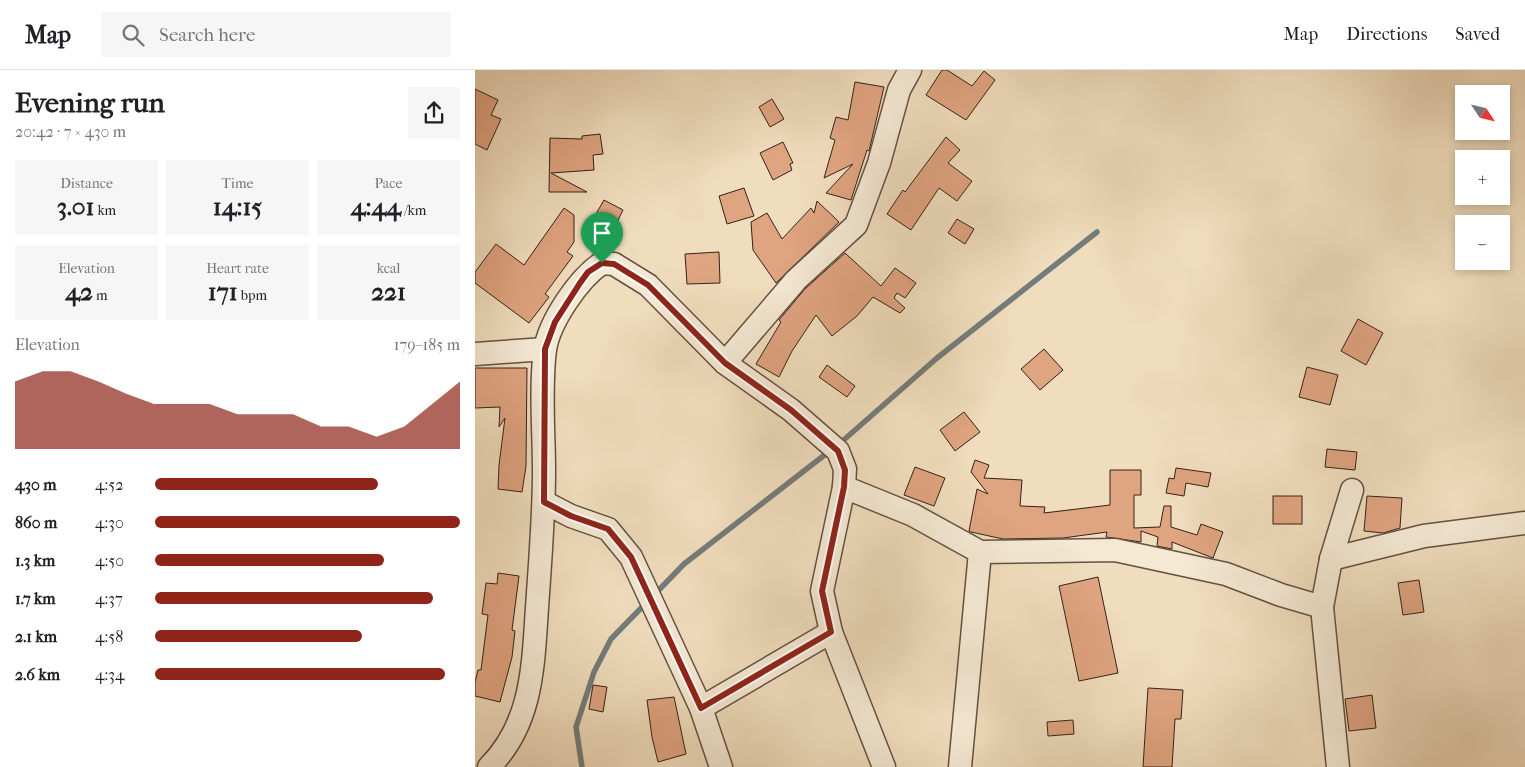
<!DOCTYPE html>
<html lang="en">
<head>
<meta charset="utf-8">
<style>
  body { margin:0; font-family:"IM FELL French Canon",serif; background:#f6f6f6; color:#202124; height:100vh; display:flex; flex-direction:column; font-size:19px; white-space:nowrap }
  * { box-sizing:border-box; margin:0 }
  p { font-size:16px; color:#757577 }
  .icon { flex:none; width:28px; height:28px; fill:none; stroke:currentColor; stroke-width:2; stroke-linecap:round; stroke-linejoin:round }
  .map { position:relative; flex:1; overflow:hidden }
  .details { display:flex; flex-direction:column; background:#fff; width:475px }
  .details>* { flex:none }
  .needle { width:32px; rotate:125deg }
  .fabs { position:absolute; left:980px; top:15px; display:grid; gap:10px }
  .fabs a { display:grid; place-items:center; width:55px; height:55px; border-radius:0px; background:#fff; box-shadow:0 2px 8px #0003; font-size:25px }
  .pin { position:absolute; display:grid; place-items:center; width:42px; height:42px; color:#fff; margin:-51px -21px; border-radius:50% 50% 50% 0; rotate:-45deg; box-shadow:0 0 5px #0007 }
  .pin .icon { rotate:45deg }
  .round { display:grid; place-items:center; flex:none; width:52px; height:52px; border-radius:0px; background:#f6f6f6 }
  .head { display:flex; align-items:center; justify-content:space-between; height:85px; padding:0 15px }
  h1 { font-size:28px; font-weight:700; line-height:38px }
  .stats { display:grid; grid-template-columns:repeat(3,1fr); gap:8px; height:85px; padding:5px 15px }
  .stats div { display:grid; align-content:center; border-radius:0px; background:#f6f6f6; text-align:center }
  .stats b { font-size:25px; font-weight:700 }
  .stats small { font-size:14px; font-weight:400 }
  .stats p { font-size:14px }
  .chart { height:140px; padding:10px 15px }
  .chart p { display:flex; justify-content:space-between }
  .chart svg { width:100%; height:90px; margin-top:5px; fill:#8f2418; opacity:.7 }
  ul { padding:0 15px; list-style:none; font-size:16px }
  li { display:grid; grid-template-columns:80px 60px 1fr; align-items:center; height:38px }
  li i { height:12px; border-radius:6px; background:#8f2418 }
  header { display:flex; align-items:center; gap:30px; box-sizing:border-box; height:70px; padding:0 25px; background:#fff; border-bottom:1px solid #e0e0e0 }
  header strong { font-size:24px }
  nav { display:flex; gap:28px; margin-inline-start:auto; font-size:18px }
  .search { width:350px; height:45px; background:#f6f6f6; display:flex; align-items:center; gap:12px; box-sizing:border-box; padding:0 18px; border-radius:0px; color:#757577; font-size:19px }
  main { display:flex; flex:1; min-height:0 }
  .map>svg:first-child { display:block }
</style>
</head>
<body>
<header>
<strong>Map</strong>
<div class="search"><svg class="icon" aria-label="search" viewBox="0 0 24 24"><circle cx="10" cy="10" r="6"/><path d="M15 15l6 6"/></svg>Search here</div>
<nav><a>Map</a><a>Directions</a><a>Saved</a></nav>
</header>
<main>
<section class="details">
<div class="head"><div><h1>Evening run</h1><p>20:42 · 7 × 430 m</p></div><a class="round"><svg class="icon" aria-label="share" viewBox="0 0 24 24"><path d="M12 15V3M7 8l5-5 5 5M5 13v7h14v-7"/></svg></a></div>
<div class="stats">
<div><p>Distance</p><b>3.01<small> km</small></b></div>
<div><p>Time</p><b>14:15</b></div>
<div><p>Pace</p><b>4:44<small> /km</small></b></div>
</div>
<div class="stats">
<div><p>Elevation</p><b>42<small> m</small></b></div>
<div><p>Heart rate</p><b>171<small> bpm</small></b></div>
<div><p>kcal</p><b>221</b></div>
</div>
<div class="chart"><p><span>Elevation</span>179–185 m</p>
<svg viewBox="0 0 160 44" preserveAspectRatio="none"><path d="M0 44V11L10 6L20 6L30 11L40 17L50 22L60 22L70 22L80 27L90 27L100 27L110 33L120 33L130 38L140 33L150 22L160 11V44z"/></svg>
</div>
<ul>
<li><b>430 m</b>4:52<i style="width:73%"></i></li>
<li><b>860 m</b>4:30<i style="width:100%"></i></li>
<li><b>1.3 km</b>4:50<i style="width:75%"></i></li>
<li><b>1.7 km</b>4:37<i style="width:91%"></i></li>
<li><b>2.1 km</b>4:58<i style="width:68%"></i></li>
<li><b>2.6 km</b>4:34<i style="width:95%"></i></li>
</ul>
</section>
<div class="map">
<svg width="1050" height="697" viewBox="0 0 1050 697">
  <rect width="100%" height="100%" fill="#f0ddbd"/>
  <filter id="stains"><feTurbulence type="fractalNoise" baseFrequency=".004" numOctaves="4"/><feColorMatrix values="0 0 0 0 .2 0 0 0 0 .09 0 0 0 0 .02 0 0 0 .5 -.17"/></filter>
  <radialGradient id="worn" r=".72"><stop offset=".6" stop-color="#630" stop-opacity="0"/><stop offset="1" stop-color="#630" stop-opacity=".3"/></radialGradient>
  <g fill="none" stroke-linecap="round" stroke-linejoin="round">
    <!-- stream -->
    <g stroke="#747d7b" stroke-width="5.5">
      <polyline points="363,375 462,288 622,162"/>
      <polyline points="179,525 209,494 356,380"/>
      <polyline points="107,697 101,657 119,602 136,569 171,533"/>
    </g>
  </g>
  <!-- building -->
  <g fill="#dfa480" stroke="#35221a">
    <polygon points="467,0 472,0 497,16 509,1 520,10 491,50 451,25"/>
    <polygon points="380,12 409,17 394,81 392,80 376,130 351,123 378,94 349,108 360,70 355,68 361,47 373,50"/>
    <polygon points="0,19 23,30 16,45 26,49 12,80 0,74"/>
    <polygon points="297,29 309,49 295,57 284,37"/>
    <polygon points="125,64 128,84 118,85 119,100 76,103 112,122 74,122 75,68 107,69 107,66"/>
    <polygon points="471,67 485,80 473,93 497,111 482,131 464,118 436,160 412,144 428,120 430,122"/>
    <polygon points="308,72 318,93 315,94 317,100 298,110 285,83"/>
    <polygon points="269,118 279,146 252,154 244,126"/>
    <polygon points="129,130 148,140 141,154 121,144"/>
    <polygon points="342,131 364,152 301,213 278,180 276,152 292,143 307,169 336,138 339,143"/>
    <polygon points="89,138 99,145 99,172 92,182 98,186 70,224 74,227 54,253 0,213 0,202 21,174 49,195"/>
    <polygon points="482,149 499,159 490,174 473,163"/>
    <polygon points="244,182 245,213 212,214 210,184"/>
    <polygon points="370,183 406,216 420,198 441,213 430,228 422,223 419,228 430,238 425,243 398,227 382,246 357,266 341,245 317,281 304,307 281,294 306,252 304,250 330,219"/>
    <polygon points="883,249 908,263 891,295 866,281"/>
    <polygon points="569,279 588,300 565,320 546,299"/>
    <polygon points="352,295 380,316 372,327 344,307"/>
    <polygon points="832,297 863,305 855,335 824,327"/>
    <polygon points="0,298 52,298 51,396 47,422 23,419 24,395 30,348 24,357 25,337 0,338"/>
    <polygon points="489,342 505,362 480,381 465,360"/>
    <polygon points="852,379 882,382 880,400 850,397"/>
    <polygon points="500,390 514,395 509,408 547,410 545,436 570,437 569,443 635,435 635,400 666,400 666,425 659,425 659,458 685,457 689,436 696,436 696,457 722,465 726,454 748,462 738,488 697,472 697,479 682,476 683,467 666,461 666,472 631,467 632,462 588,468 528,469 496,462 494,461 502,419 513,424 496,402"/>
    <polygon points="440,397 470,408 459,436 429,425"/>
    <polygon points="701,398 736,403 733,417 711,413 709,426 691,423 694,408 699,409"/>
    <rect x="798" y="426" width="29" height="28"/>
    <polygon points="892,426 927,428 925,458 908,463 889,461"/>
    <polygon points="23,503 44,506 37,560 40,561 37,587 25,632 0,626 0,612 3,600 6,600 13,545 7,544 11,513 22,514"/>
    <polygon points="623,507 643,603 604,611 584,516"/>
    <polygon points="944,510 949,542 928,545 923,513"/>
    <polygon points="118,615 132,617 128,642 114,639"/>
    <polygon points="673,618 708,620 706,649 700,649 697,697 668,697"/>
    <polygon points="897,625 901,658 874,661 870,629"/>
    <polygon points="199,627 211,684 183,692 177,667 172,630"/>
    <polygon points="598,650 599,664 573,666 572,652"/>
  </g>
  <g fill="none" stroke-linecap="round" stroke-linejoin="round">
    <!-- minor casing -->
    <g stroke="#645143" stroke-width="25">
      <g id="minor">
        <polyline points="0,284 70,279"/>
        <polyline points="250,293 321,210 381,155 404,93 424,20 435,0"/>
        <polyline points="369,417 438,445 505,482 640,480 751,504 806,525 847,537"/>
        <polyline points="69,432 96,446 133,459 156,487 226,638 246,697"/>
        <polyline points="856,489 949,466 1050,453"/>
        <polyline points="226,638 356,562"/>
        <path d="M14,697C58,653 58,595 62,538C65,492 69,447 69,401C69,364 65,317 70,280C74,252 104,208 127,193L139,194L173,215L250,293L316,340L363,381L370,399L369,417L347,521L356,562L409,697"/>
        <polyline points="485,697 505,482"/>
        <polyline points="863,697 847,537 856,489 877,420"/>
      </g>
    </g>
    <!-- minor -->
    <use href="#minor" stroke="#f5e9d4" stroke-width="22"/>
  </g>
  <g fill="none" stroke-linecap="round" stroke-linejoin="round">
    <!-- route casing -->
    <g stroke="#fff" stroke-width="10">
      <polygon id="route" points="127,193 139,194 173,215 250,293 316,340 363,381 370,400 369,417 347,521 356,562 226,638 156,487 133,459 96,446 69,432 70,279 80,252 105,213 113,202"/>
    </g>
    <!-- route -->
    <use href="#route" stroke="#8f2418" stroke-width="6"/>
  </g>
  <rect width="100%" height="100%" filter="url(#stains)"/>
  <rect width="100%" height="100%" fill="url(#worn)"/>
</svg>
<div class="fabs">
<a><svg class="needle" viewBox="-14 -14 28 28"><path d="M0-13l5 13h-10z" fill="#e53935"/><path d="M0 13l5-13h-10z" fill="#757577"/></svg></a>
<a>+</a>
<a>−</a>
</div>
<div class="pin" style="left:127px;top:193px;background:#1e9e55"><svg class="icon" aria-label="arrive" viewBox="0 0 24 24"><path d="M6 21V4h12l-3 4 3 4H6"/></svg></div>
</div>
</main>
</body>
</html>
